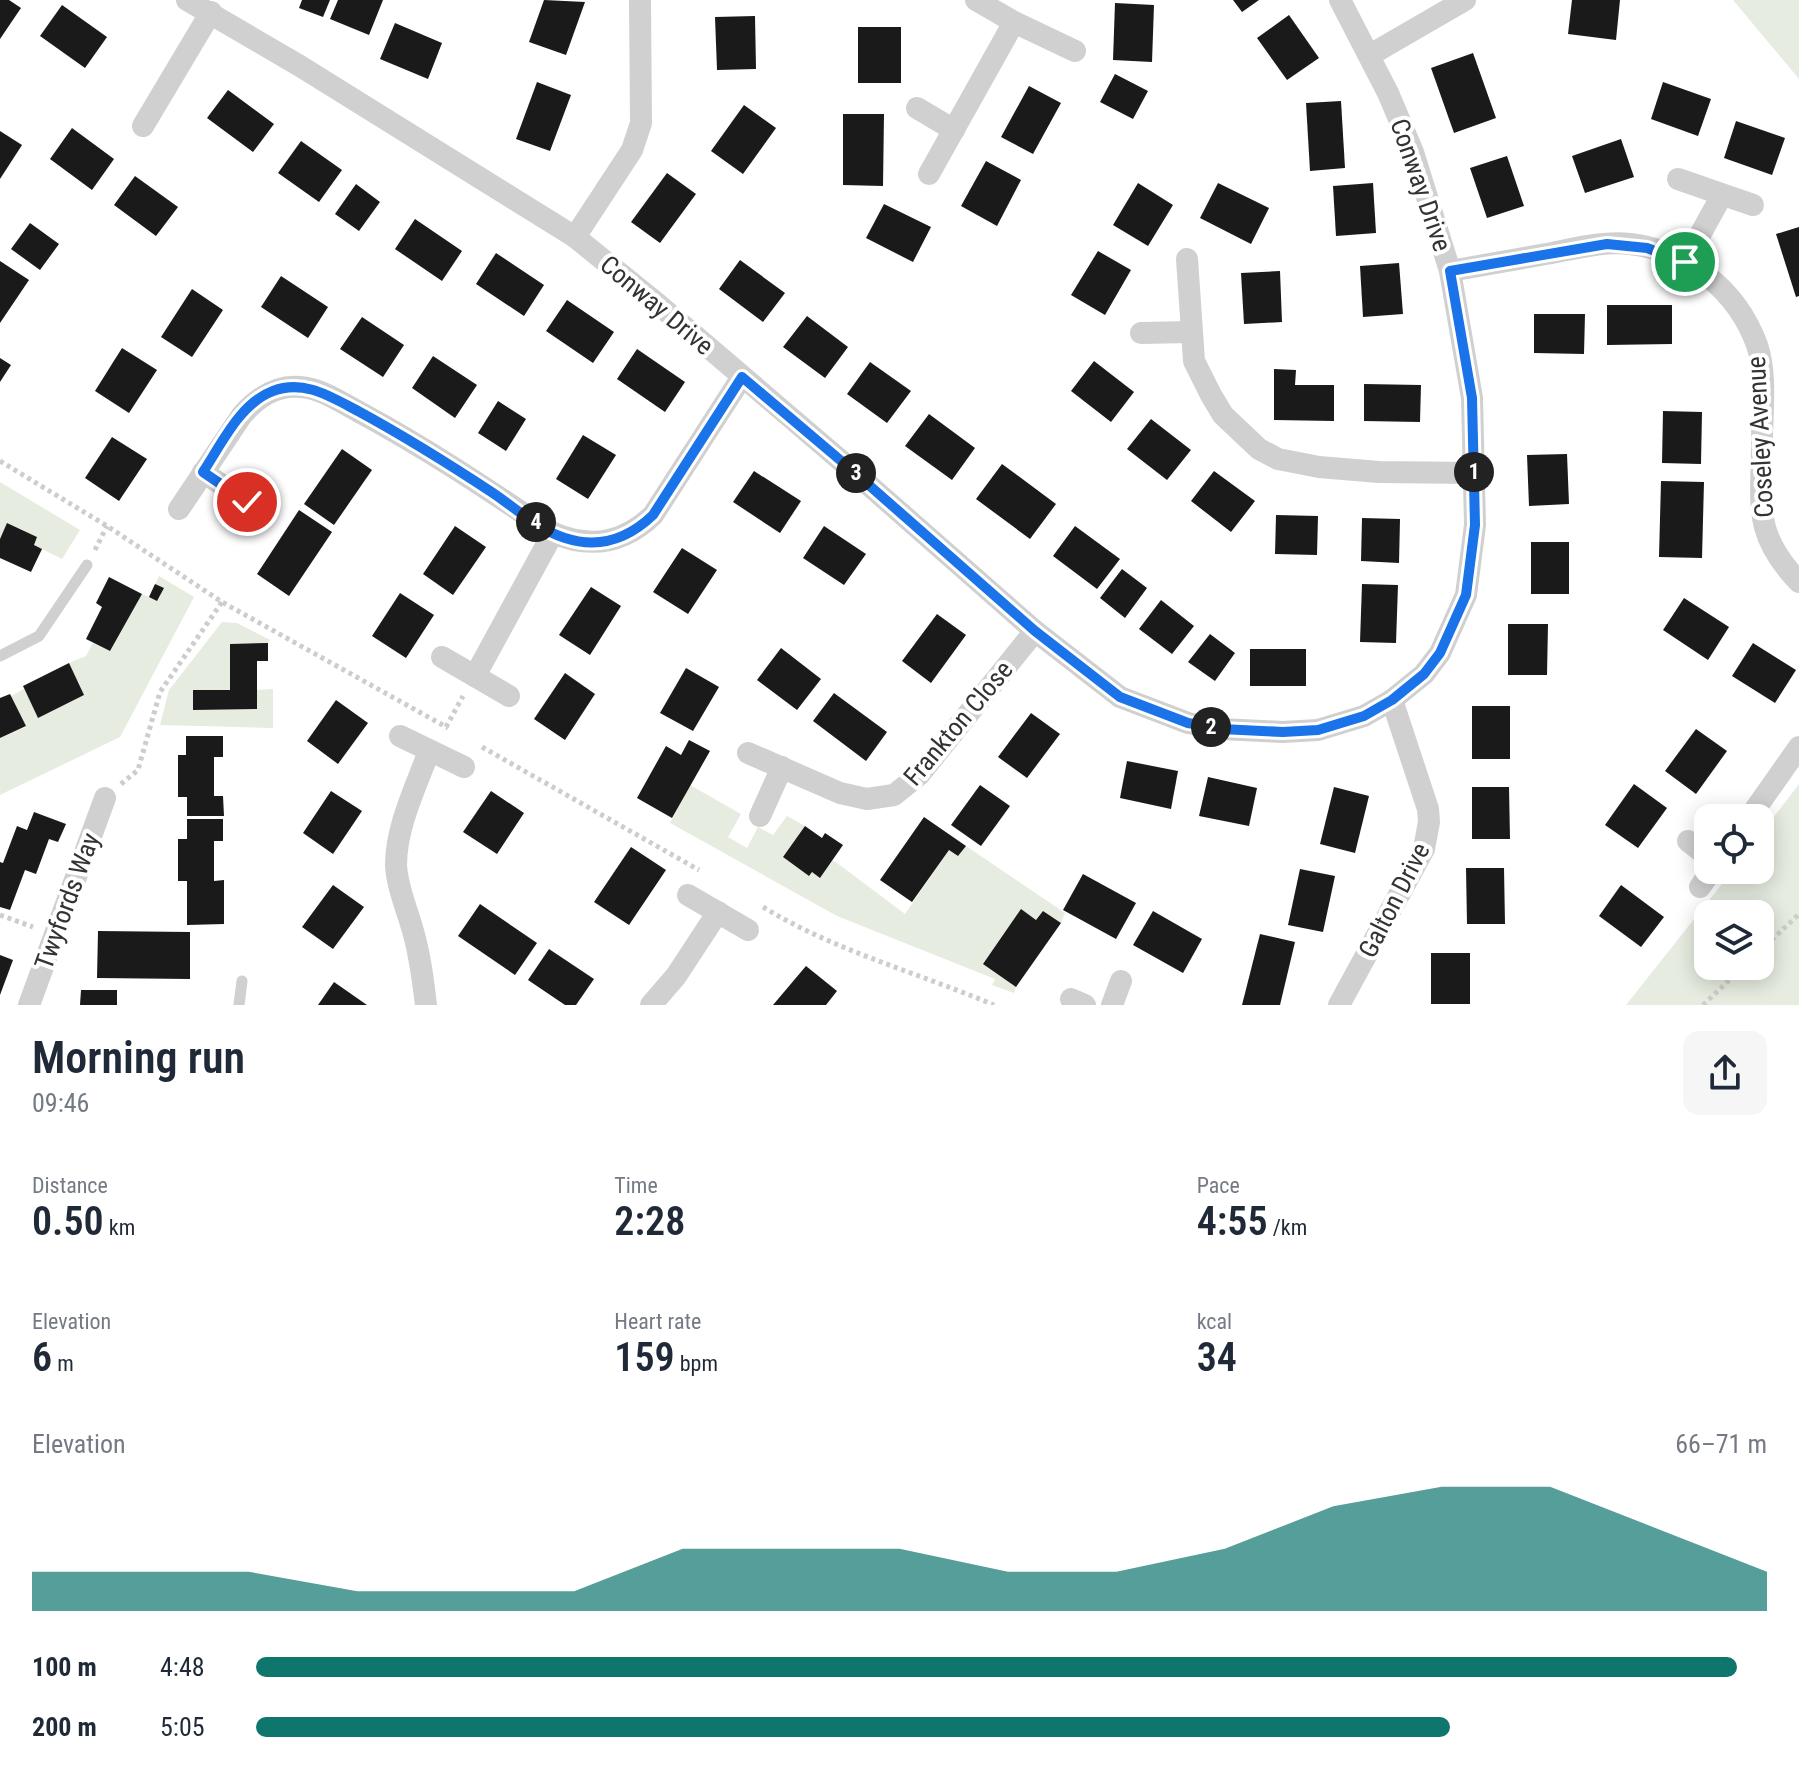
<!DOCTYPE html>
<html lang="en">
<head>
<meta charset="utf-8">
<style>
  body { margin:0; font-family:"Roboto Condensed",sans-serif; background:#f6f6f7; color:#1f2937; height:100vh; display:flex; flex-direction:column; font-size:30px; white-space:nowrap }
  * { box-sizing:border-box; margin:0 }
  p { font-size:26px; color:#747a83 }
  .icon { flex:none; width:44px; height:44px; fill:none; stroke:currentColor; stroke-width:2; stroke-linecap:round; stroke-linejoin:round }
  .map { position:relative; height:1005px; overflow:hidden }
  .drawer { display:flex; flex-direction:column; background:#fff; flex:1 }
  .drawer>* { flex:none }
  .fabs { position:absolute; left:1694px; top:804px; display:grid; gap:16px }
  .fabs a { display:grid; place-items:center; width:80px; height:80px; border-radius:16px; background:#fff; box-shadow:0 4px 20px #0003; font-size:40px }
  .pin { position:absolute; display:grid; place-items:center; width:68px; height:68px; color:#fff; margin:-34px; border:4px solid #fff; border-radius:50%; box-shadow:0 2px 8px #0007 }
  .km { position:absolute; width:40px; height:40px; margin:-20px; border-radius:50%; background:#222; color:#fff; font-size:22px; line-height:40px; text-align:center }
  .round { display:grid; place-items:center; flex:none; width:84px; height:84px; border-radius:16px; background:#f6f6f7 }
  .headline { display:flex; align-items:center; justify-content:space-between; height:136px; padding:0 32px }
  h1 { font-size:44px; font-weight:600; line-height:60px }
  .figures { display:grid; grid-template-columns:repeat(3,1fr); gap:12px; height:136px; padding:8px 32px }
  .figures div { display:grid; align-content:center }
  .figures b { font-size:40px; font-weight:600 }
  .figures small { font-size:22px; font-weight:400 }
  .figures p { font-size:22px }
  .chart { height:224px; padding:16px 32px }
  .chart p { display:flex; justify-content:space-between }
  .chart svg { width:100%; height:144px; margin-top:8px; fill:#0f766e; opacity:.7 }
  ul { padding:0 32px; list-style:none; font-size:26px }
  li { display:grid; grid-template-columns:128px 96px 1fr; align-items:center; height:60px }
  li i { height:20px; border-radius:10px; background:#0f766e }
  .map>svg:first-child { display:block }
</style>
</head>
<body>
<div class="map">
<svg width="1799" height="1005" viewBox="0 0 1799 1005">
  <rect width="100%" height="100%" fill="#fff"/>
  <!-- green -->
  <g fill="#e6ecdf" fill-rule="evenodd">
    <polygon points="1733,0 1799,0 1799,79"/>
    <polygon points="0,482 80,530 62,559 34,545 37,537 8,523 0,539"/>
    <polygon points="159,576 194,597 120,737 0,795 0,738 26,727 11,696 24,689 39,717 84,695 69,663 86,656 93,643 110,651 142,594 149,597"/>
    <polygon points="222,622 237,623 270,640 268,643 230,644 230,690 193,690 257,709 257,690 273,689 273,728 160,725 169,690"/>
    <path d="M1799,784V1005H1626L1733,870H1760V835ZM1708,914H1760V966H1708Z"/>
    <polygon points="690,785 741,814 728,837 747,848 758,827 773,835 787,816 805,826 783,857 809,876 812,872 820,878 833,860 905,914 949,850 958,856 966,846 1065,913 1061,923 1043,911 1036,920 1021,910 984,963 1016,987 1014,993 992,985 995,979 837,916 670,823"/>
  </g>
  <!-- building -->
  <g fill="#1a1a1a">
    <polygon points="0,0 9,0 21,8 0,39"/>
    <polygon points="302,0 330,0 323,17 299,8"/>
    <polygon points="338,0 383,0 369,35 330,19"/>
    <polygon points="544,0 585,2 566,55 529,42"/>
    <polygon points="1233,0 1259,0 1242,12"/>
    <polygon points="1572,0 1620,0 1616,40 1568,34"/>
    <polygon points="1115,3 1154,5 1152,62 1113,60"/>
    <polygon points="62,5 107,37 85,68 40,36"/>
    <polygon points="1289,15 1319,58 1287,80 1257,38"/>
    <polygon points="755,16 756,69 717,70 715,17"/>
    <polygon points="395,23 442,43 428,79 380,59"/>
    <rect x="858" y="27" width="43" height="56"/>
    <polygon points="1473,53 1496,118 1454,133 1431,68"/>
    <polygon points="1115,74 1148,91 1133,119 1100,102"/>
    <polygon points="537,82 571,95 550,151 516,139"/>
    <polygon points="1663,82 1711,99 1698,136 1651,119"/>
    <polygon points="1029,86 1061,103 1033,154 1001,137"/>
    <polygon points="228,90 274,124 253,152 207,118"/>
    <polygon points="1341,101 1345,168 1310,171 1306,103"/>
    <polygon points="744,105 776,128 743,174 711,151"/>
    <polygon points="843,114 884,114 883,186 843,185"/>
    <polygon points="1736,121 1785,138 1772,175 1724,158"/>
    <polygon points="72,128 114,159 92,190 50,159"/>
    <polygon points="0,131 22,145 0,179"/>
    <polygon points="1621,139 1634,177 1585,193 1572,156"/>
    <polygon points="301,141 342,170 319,202 278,173"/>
    <polygon points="1507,156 1524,206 1487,218 1470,168"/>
    <polygon points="986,161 1021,180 997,226 961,206"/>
    <polygon points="667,173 696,194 660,243 631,222"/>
    <polygon points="135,176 178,207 156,236 114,205"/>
    <polygon points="1138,183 1173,205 1148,246 1113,225"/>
    <polygon points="1218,183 1269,208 1251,244 1200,218"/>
    <polygon points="1373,183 1376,233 1336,236 1333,186"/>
    <polygon points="356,184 380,202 359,231 335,214"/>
    <polygon points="884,204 931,227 913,262 866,238"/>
    <polygon points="415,219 462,251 442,281 395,249"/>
    <polygon points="30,223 59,244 40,270 11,249"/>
    <polygon points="1799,227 1799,296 1796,297 1776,234"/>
    <polygon points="1098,251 1131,270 1105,315 1071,295"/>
    <polygon points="496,253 544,285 524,316 476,284"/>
    <polygon points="740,260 785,293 763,322 719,289"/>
    <polygon points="0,261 29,280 0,323"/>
    <polygon points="1399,263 1403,314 1363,317 1360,266"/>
    <polygon points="1280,271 1282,322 1244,324 1241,273"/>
    <polygon points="281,276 328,307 308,338 261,307"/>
    <polygon points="192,289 223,310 192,357 161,337"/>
    <polygon points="567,300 614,332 593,363 546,331"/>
    <polygon points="1607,305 1672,305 1672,344 1607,345"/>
    <polygon points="1534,314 1585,314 1584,354 1534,353"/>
    <polygon points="807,316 848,347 825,378 783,347"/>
    <polygon points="362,317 404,345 383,377 340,349"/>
    <polygon points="122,348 157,370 129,413 95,391"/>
    <polygon points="637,349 685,382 665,412 617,379"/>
    <polygon points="433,356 477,385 455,418 412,388"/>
    <polygon points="0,358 11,365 0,382"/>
    <polygon points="1094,361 1134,392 1111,422 1071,391"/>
    <polygon points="870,362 911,391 887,423 847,394"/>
    <polygon points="1274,369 1296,370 1295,385 1334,385 1334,421 1274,420"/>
    <polygon points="1364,384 1421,385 1420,422 1364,421"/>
    <polygon points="498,401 526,419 506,451 478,433"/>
    <polygon points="1663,411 1702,412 1701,464 1662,463"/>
    <polygon points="929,414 975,448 952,480 905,446"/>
    <polygon points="1151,419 1191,450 1167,480 1127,449"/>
    <polygon points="583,435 616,455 588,499 556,479"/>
    <polygon points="112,437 147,459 119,501 85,478"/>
    <polygon points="342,449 372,470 334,525 304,504"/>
    <polygon points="1567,454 1569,504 1529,506 1527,455"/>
    <polygon points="1002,464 1056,504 1030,539 976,499"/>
    <polygon points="754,471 801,501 780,533 733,502"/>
    <polygon points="1214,471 1255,501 1231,532 1191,501"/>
    <polygon points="1661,481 1704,482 1702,558 1659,557"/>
    <polygon points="299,510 332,532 289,596 257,574"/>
    <polygon points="1276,515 1318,516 1317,555 1275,554"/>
    <polygon points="1362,518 1400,519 1399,563 1361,561"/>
    <polygon points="7,523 37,537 34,545 42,549 31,572 0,558 0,539"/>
    <polygon points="455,526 486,547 453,595 423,574"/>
    <polygon points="824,526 866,554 844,585 803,558"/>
    <polygon points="1075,526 1120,559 1097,589 1053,556"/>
    <rect x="1531" y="542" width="38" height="52"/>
    <polygon points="682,548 717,570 688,614 653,592"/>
    <polygon points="1122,569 1147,588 1125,618 1100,598"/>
    <polygon points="109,577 142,594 110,651 86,639 102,607 96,603"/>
    <polygon points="155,584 164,588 157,601 149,597"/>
    <polygon points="1362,584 1398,585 1396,643 1360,642"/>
    <polygon points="591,587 621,606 590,655 559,635"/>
    <polygon points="400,593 434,615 406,658 372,636"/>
    <polygon points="1684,598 1729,627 1708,660 1663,630"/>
    <polygon points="1161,600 1194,626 1172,654 1139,629"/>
    <polygon points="937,614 966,635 931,683 902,661"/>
    <polygon points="1508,624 1548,624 1547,675 1508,675"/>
    <polygon points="1210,634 1235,653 1215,681 1188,662"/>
    <polygon points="268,643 268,661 257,661 257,709 193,710 193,690 230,690 230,644"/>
    <polygon points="1753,643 1796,670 1775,703 1732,676"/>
    <polygon points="781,648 821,679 797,710 757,680"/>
    <rect x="1250" y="649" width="56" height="37"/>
    <polygon points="69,663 84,695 38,718 23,686"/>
    <polygon points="686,668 719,687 693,731 660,713"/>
    <polygon points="565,673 595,694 565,740 534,719"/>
    <polygon points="834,693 887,732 866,761 813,721"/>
    <polygon points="10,694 26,726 0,738 0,698"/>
    <polygon points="336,700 368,723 338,764 307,741"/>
    <rect x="1472" y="706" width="38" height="53"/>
    <polygon points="1031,713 1060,734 1027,778 998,757"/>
    <polygon points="1696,729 1727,751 1696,794 1665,771"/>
    <polygon points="186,736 223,736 223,757 214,757 214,796 223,796 224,816 187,816 187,797 178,797 178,755 186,755"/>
    <polygon points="689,740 710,751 672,818 637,798 666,746 681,755"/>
    <polygon points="1127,761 1178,771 1171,809 1120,798"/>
    <polygon points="1208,777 1257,788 1249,826 1199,816"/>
    <polygon points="1634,784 1667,808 1638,848 1605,825"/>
    <polygon points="980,785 1010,806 981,846 951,825"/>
    <polygon points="1334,787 1369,796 1355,853 1320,844"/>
    <polygon points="1472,787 1509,787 1510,839 1472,839"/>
    <polygon points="331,791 362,811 333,854 303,833"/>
    <polygon points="491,791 524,813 497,854 463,832"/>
    <polygon points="34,812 66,824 58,842 49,839 36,874 25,870 10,910 0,907 0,862 3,863 17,826 27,830"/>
    <polygon points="924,817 966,846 958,856 949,850 912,902 880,880"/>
    <polygon points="187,819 223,819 223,841 214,841 214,881 224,880 224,924 187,925 187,881 178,881 178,839 187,839"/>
    <polygon points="805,826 822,838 825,833 843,845 820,878 812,872 809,876 783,857"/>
    <polygon points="631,847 666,870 629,925 594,902"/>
    <polygon points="1466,868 1504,868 1505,924 1467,924"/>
    <polygon points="1300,869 1335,876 1323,932 1288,925"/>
    <polygon points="1083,874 1136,903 1116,939 1063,910"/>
    <polygon points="333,885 364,907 333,949 302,927"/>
    <polygon points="1621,885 1664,917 1641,947 1599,916"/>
    <polygon points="480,904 537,943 515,975 458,936"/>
    <polygon points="1021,909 1036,920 1043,911 1061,923 1016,987 983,964"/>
    <polygon points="1153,911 1202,939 1183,973 1133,945"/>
    <polygon points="98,931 190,932 190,979 97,978"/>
    <polygon points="1260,934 1295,942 1280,1005 1242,1005"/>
    <polygon points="549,949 594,979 576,1005 565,1005 528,980"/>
    <rect x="1431" y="953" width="39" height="51"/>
    <polygon points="0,955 13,960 0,995"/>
    <polygon points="806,966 837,991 826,1005 773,1005"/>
    <polygon points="334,982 367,1005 318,1005"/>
    <polygon points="81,990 117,990 117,1005 80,1005"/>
  </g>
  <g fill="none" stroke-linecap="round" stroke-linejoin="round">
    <!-- path -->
    <g stroke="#cdcdcd" stroke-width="5" stroke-dasharray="4 4" stroke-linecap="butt">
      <polyline points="0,461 107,526 222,602 448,728"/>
      <polyline points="95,550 107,526"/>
      <polyline points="446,727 463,696"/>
      <polyline points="482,747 699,870"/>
      <polyline points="121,784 138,770 160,692 222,602"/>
      <path d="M763,907C835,951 916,972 994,1005"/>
      <polyline points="0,915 33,927"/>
      <polyline points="1760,951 1799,914"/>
      <polyline points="1703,1005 1744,966"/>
    </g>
    <!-- lane -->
    <g stroke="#d0d0d0" stroke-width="11">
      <polyline points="0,656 39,636 87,565"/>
      <polyline points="239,1005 242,981"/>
    </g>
    <!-- street -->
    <g stroke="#d0d0d0" stroke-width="22">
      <polyline points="187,0 300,66 575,237 659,305 846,465 1035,631 1120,697 1188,723 1221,729 1283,732 1318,730 1364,716 1392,700 1424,674 1440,653 1466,595 1475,525 1472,398 1450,271 1413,152 1388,93 1340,0"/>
      <polyline points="976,0 1014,22 1075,51"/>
      <polyline points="1370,55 1465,0"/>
      <polyline points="917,108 954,130"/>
      <polyline points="143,126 211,12"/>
      <polyline points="929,174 1014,22"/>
      <polyline points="1678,179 1753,205"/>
      <polyline points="575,237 632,150 641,123 640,0"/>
      <polyline points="1187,259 1194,361 1211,395 1223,415 1259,449 1278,459 1319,467 1379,472 1474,473"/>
      <polyline points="1685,262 1722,195"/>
      <path d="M1450,271C1484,265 1518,259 1552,253C1577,248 1604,241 1630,244C1688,251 1737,290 1757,345C1767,374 1762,411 1762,442C1762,505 1752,533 1799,582"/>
      <polyline points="1141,333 1191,332"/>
      <polyline points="203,472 247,502"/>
      <path d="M179,509L242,415C257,398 275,385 300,387C321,388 342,403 361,413C428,449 490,491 553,533"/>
      <polyline points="442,657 509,696"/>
      <path d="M475,676L553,533C591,549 624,543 653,515L742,377"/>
      <polyline points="400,736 464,767"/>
      <polyline points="748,753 840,793 867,799 894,795 919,775 1035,631"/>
      <polyline points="760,816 782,767"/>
      <polyline points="1749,818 1799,747"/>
      <polyline points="1688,841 1708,857"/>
      <polyline points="1700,887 1712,870"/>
      <polyline points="688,895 748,930"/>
      <polyline points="1071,999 1085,1005"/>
      <polyline points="29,1005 105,798"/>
      <path d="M426,1005C423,980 420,955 413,931C407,909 397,887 396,865C396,826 416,787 429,751"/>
      <polyline points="651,1005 676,976 718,912"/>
      <polyline points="1112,1005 1121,981"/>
      <polyline points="1339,1005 1424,849 1429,822 1428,809 1392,700"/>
    </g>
  </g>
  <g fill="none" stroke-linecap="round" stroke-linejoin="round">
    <!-- route casing -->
    <g stroke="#fff" stroke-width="16">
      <path id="route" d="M247,502L203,472C221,445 240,403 273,391C304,379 331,397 358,411C404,436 449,464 493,493C515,508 539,530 565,538C599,549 628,539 653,515L742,377L846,465L1035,631L1120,697L1188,723L1221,729L1283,732L1318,730L1364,716L1392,700L1424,674L1440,653L1466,595L1475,525L1472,398L1450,271L1607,244L1647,248L1685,262"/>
    </g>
    <!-- route -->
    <use href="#route" stroke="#1a73e8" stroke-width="10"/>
  </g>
  <g text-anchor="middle" stroke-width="8" stroke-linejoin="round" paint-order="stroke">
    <!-- street labels -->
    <g font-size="26" fill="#333" stroke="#fff">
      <text transform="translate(1421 185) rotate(71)" y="9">Conway Drive</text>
      <text transform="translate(657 305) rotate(40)" y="9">Conway Drive</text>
      <text transform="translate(1760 437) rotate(-93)" y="9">Coseley Avenue</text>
      <text transform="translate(958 723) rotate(-50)" y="9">Frankton Close</text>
      <text transform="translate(1394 900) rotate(-63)" y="9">Galton Drive</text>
      <text transform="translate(67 901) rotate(-70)" y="9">Twyfords Way</text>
    </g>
  </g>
</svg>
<div class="fabs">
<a><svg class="icon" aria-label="locate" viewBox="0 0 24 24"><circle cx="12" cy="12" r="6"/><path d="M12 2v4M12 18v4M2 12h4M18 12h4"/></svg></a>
<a><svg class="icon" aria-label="layers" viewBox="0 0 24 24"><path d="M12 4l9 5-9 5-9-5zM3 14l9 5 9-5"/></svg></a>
</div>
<div class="pin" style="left:1685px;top:262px;background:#1e9e55"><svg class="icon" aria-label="arrive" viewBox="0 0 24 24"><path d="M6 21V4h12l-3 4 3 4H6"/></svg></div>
<div class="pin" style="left:247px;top:502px;background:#d93025"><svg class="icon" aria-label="check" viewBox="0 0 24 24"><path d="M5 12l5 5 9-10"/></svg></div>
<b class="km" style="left:1474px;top:472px">1</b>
<b class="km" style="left:1211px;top:727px">2</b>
<b class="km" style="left:856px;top:473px">3</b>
<b class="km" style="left:536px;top:522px">4</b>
</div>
<section class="drawer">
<div class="headline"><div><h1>Morning run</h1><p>09:46</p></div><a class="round"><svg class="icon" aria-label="share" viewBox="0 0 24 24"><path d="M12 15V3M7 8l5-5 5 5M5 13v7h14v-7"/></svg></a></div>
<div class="figures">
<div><p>Distance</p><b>0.50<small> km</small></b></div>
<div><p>Time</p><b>2:28</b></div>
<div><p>Pace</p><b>4:55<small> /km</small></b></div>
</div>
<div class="figures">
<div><p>Elevation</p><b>6<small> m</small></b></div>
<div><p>Heart rate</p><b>159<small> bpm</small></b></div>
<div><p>kcal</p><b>34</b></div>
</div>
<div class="chart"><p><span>Elevation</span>66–71 m</p>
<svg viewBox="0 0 160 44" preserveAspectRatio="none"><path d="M0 44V32L10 32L20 32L30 38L40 38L50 38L60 25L70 25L80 25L90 32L100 32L110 25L120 12L130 6L140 6L150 19L160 32V44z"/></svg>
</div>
<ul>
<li><b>100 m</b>4:48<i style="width:98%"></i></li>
<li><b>200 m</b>5:05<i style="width:79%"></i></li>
</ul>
</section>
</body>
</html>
